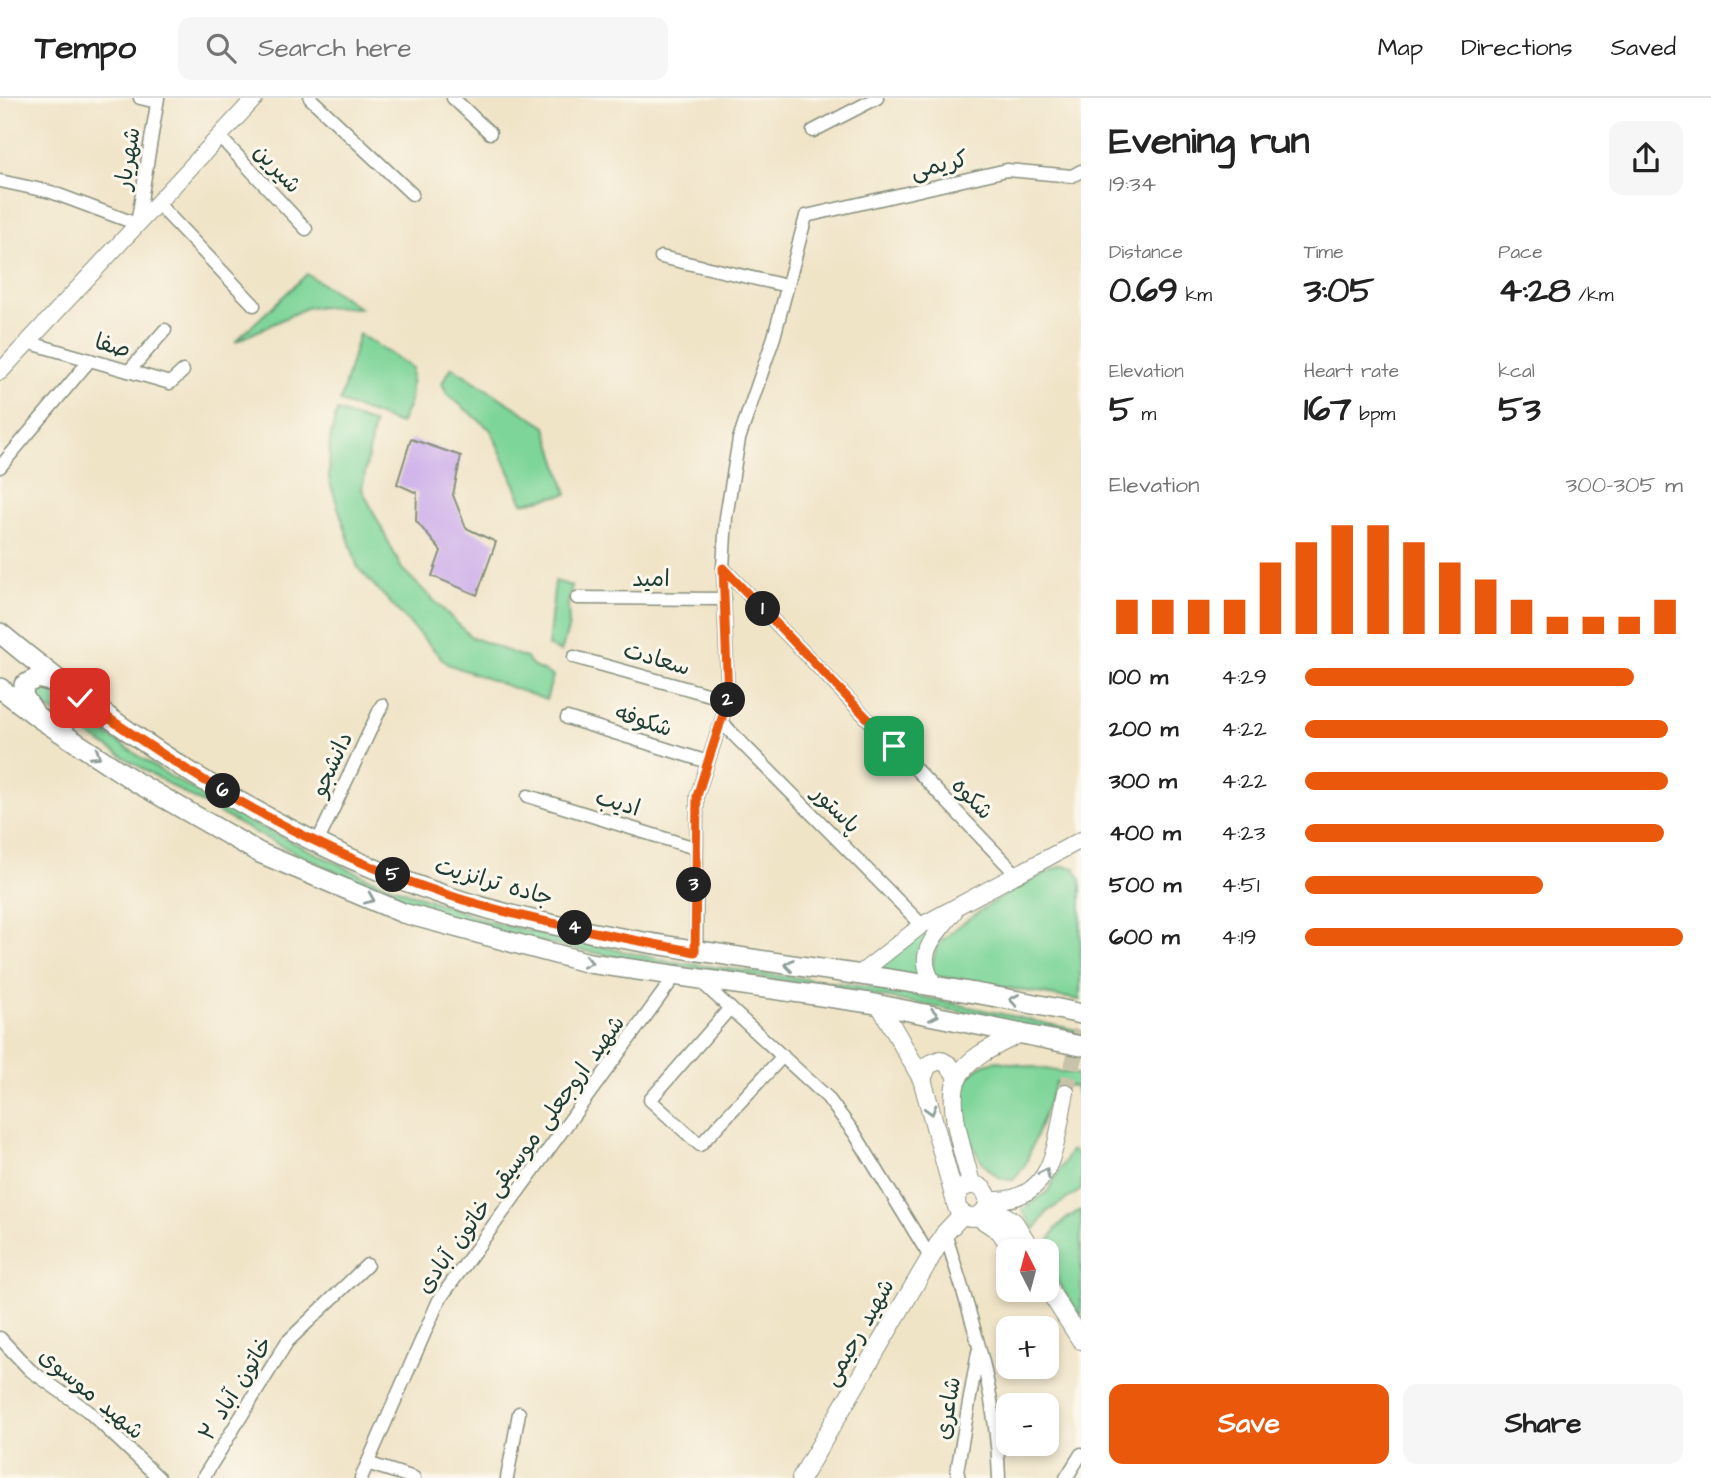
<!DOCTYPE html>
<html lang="en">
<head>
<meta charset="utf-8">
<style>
  body { margin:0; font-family:"Architects Daughter","Playpen Sans Arabic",sans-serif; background:#f6f6f6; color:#222; height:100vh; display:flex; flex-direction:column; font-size:26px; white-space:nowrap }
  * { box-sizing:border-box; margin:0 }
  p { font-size:23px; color:#767676 }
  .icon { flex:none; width:38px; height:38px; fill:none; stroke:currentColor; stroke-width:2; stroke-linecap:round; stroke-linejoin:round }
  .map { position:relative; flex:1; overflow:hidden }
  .side { display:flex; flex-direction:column; background:#fff; width:630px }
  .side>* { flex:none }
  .needle { width:46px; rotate:354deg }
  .buttons { position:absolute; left:996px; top:1141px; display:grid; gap:14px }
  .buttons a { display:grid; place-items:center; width:63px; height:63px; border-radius:14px; background:#fff; box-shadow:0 4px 10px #0003; font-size:35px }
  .pin { position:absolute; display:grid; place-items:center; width:60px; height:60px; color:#fff; margin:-30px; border-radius:14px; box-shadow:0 4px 10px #0006 }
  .km { position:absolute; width:35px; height:35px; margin:-18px; border-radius:50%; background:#222; color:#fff; font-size:19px; line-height:35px; text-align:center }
  .round { display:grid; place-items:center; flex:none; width:74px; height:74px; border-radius:14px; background:#f6f6f6 }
  .headline { display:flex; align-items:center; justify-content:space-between; height:119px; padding:0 28px }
  h1 { font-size:38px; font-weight:800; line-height:52px }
  .figures { display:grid; grid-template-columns:repeat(3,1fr); gap:10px; height:119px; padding:7px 28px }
  .figures div { display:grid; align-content:center }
  .figures b { font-size:35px; font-weight:800 }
  .figures small { font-size:19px; font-weight:400 }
  .figures p { font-size:19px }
  .chart { height:196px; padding:14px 28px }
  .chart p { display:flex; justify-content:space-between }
  .chart svg { width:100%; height:126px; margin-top:7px; stroke:#ea580c; stroke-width:6 }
  .cta { display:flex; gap:14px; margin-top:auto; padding:14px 28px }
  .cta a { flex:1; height:80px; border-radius:14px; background:#ea580c; color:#fff; font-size:28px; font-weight:800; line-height:80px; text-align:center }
  .cta a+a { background:#f6f6f6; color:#222 }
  ul { padding:0 28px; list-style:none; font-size:23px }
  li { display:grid; grid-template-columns:112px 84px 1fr; align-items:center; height:52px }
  li i { height:18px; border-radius:9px; background:#ea580c }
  header { display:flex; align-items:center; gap:42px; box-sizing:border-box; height:98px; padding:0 35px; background:#fff; border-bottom:2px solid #e0e0e0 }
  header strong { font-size:33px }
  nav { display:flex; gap:38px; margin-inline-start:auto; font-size:24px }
  .search { width:490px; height:63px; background:#f6f6f6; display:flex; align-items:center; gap:18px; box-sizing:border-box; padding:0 24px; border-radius:14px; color:#767676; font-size:26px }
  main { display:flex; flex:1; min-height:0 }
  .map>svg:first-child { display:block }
</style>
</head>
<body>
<header>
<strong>Tempo</strong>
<div class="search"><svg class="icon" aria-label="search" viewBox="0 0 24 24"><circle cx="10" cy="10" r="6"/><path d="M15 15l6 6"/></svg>Search here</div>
<nav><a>Map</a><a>Directions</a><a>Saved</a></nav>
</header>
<main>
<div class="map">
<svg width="1081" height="1380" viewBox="0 0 1081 1380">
  <rect width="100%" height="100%" fill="#fbf7ec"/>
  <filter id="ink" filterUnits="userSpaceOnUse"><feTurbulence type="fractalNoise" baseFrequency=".0143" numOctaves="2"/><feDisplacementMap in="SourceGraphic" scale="14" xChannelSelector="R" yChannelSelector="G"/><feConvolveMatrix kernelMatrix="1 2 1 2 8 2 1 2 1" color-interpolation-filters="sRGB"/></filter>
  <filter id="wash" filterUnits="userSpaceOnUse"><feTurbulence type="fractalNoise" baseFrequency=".00686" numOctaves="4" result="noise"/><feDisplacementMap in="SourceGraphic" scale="28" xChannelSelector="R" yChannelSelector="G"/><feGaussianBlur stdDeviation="1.57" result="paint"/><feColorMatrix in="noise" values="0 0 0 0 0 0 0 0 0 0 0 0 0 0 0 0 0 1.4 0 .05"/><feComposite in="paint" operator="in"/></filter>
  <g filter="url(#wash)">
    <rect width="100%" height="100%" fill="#f0e4c7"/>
    <!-- green -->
    <g fill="#7ed599" stroke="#4e8966" stroke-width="2">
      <polygon points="307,176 360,210 308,209 235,244"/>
      <polygon points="359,236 412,270 410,304 400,326 340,304"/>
      <polygon points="452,269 546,329 567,396 523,405 491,332 447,296 442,285"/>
      <polygon points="337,313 374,326 362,391 402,471 471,539 526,560 534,569 553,578 546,602 447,566 358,470 329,381 330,342"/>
      <polygon points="555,483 572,488 568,506 569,528 561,554 548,548"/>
      <path d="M31,589L51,590L99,631L161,673L252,725L366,779L493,825L668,863L890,892L1081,933V939C999,921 918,904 835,891C696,868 555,859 421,809C286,759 159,684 39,605L32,598Z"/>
      <path d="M1063,768L1075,770L1081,782L1080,902L935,878L932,874C933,863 933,852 942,843C964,820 1032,779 1063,768Z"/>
      <polygon points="945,819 919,868 921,881 871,873"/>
      <path d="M998,963L1081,977V1009L1075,989L1056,984L1025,1067L1013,1082C973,1085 930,971 998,963Z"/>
      <polygon points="1071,1052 1081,1059 1081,1092 1048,1113 1035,1131 1022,1112 1048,1093"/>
      <path d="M1081,1112V1219C1056,1181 1022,1142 1081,1112Z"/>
    </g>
    <g id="blocks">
      <!-- building -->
      <polygon fill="#cdafea" points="411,341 461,358 453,397 466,430 496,444 477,497 432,478 441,453 416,423 417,395 397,386"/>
    </g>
  </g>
  <g filter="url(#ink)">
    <use href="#blocks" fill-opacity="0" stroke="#88907e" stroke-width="2"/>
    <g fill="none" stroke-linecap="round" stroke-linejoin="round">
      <!-- tertiary-tunnel -->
      <polyline stroke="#c6c3aa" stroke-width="16" stroke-dasharray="16 8" stroke-linecap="butt" points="1066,994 1081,933"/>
      <!-- minor casing -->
      <g stroke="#88907e" stroke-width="15">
        <g id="minor">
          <polyline points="140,0 157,4"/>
          <polyline points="310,0 412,96"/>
          <polyline points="453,0 490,35"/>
          <polyline points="813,33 877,0"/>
          <polyline points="219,38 306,131"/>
          <polyline points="0,83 51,94 137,126 158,0"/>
          <polyline points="157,105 254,207"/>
          <polyline points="661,159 787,188"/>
          <polyline points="27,244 170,285 183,273"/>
          <polyline points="129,273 165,232"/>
          <polyline points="0,369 90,262"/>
          <polyline points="723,470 1018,778"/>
          <polyline points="577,500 725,501"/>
          <polyline points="574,559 728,602"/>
          <polyline points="567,620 708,664"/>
          <polyline points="722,625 922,827"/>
          <polyline points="528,698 695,750"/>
          <polyline points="318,743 382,607"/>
          <polyline points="696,854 697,698 728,602 723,470 726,419 739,341 774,239 806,118 1007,72 1072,78 1081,73"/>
          <polyline points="698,881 827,999 855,1036 930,1159"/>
          <polyline points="730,910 650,1002 700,1047 783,958"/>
          <path d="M945,1135C971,1219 997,1292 999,1380"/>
          <polyline points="0,1240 30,1272 88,1313 159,1380"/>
          <polyline points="370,1366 414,1380"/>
          <polyline points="203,1380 287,1244 367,1167"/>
          <polyline points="361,1380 439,1202 675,878"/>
          <polyline points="507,1380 519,1315"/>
          <polyline points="959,1380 957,1373 978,1254"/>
          <polyline points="1066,1380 1081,1356"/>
        </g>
      </g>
      <!-- tertiary casing -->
      <g stroke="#88907e" stroke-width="18">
        <g id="tertiary">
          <polyline points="0,274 255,0"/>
          <polyline points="858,877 922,827 1081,742"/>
          <path d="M936,889C913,856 933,841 954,814"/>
          <path d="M988,1102C1056,1106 1055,1044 1066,994"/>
        </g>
      </g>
      <!-- secondary casing -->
      <g stroke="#88907e" stroke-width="20">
        <g id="secondary">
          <polyline points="880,907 922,981 956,1105"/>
          <polyline points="922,981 928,967 940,962 949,967 958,980"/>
          <path d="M971,1086C965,1059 945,1005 958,979C969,958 1000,946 1020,935"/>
          <circle cx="972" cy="1103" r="16"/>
          <polyline points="988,1107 1014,1124 1032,1153"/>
          <polyline points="977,1118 1000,1133 1013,1153"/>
          <polyline points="1046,1179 1050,1194 1081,1242"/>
          <polyline points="801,1380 945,1135 963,1116"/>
        </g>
      </g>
      <!-- primary casing -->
      <g stroke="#88907e" stroke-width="22">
        <g id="primary">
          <path d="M0,535C154,663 335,777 532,822C713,863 900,875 1081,916"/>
          <polyline points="0,590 39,620 136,684 260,755 403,815 589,865 870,905 1081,948"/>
          <polyline points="34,614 23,598 24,587 37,580 58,585"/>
        </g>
      </g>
      <!-- minor -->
      <use href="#minor" stroke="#fff" stroke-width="12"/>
      <!-- tertiary -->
      <use href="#tertiary" stroke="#fff" stroke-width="16"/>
      <!-- secondary -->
      <use href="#secondary" stroke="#fff" stroke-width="18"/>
      <!-- primary -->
      <use href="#primary" stroke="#fff" stroke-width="19"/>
    </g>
    <!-- one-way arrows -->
    <defs><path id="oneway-chevron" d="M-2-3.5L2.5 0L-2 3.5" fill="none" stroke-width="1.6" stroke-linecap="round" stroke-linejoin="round" transform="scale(1.75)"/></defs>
    <g stroke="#8f9e9a">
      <use href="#oneway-chevron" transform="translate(96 657) rotate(33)"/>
      <use href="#oneway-chevron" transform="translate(370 801) rotate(23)"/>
      <use href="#oneway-chevron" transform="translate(588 864) rotate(11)"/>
      <use href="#oneway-chevron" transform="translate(789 867) rotate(-172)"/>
      <use href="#oneway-chevron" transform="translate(1014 902) rotate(-170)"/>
      <use href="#oneway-chevron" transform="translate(934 917) rotate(11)"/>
      <use href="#oneway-chevron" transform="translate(931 1012) rotate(74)"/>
      <use href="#oneway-chevron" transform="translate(1045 1075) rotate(-64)"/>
    </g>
  </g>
  <g fill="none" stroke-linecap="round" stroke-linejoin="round" filter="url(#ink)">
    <!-- route casing -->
    <g stroke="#fff" stroke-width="14">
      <path id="route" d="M80,600C184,674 293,741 413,785C504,819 600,835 695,854L697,698L728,601L723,470L894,648"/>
    </g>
    <!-- route -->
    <use href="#route" stroke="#ea580c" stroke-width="9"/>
  </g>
  <g text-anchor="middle" stroke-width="6" stroke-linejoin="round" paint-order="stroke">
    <!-- street labels -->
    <g font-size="23" fill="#1f3d34" stroke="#fbf7ec">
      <text transform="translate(127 60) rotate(-81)" y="8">شهریار</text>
      <text transform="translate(939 66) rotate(-13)" y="8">کریمی</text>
      <text transform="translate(278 70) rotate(47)" y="8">شیرین</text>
      <text transform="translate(113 247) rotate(16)" y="8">صفا</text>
      <text x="651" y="488">امید</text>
      <text transform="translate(657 560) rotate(16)" y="8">سعادت</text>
      <text transform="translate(644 622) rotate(18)" y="8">شکوفه</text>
      <text transform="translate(331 666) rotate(-65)" y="8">دانشجو</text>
      <text transform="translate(973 700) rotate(46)" y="8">شکوه</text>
      <text transform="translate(618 704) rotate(17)" y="8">ادیب</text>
      <text transform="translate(837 711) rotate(45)" y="8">پاستور</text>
      <text transform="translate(494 783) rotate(16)" y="8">جاده ترانزیت</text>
      <text transform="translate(520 1056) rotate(-54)" y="8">شهید اروجعلی موسیقی خاتون آبادی</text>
      <text transform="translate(858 1234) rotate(-60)" y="8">شهید رحیمی</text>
      <text transform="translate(235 1290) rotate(-58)" y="8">خاتون آباد ۲</text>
      <text transform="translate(92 1295) rotate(40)" y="8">شهید موسوی</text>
      <text transform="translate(947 1310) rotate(-80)" y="8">شاعری</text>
    </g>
  </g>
</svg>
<div class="buttons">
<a><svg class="needle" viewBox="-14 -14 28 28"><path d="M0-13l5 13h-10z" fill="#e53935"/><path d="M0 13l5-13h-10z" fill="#767676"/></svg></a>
<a>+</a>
<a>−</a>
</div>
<div class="pin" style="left:894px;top:648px;background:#1e9e55"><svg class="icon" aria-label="arrive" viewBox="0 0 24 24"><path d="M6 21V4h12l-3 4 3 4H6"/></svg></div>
<div class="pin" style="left:80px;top:600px;background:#d93025"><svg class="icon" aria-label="check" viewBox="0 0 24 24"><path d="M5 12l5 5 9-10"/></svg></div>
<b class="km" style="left:763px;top:511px">1</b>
<b class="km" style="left:728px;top:602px">2</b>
<b class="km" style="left:694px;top:787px">3</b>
<b class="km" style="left:575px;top:830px">4</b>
<b class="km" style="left:393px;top:777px">5</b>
<b class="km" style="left:223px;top:693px">6</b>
</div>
<section class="side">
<div class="headline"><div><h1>Evening run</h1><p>19:34</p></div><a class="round"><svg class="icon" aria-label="share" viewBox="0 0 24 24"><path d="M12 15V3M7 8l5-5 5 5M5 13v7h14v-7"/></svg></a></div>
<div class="figures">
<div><p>Distance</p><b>0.69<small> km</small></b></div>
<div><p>Time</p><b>3:05</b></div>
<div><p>Pace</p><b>4:28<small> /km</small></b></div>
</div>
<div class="figures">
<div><p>Elevation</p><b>5<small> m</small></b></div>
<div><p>Heart rate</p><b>167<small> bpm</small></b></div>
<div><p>kcal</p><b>53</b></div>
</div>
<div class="chart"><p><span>Elevation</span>300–305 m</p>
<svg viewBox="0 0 160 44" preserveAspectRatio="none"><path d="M5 44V32M15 44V32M25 44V32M35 44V32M45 44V19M55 44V12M65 44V6M75 44V6M85 44V12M95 44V19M105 44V25M115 44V32M125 44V38M135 44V38M145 44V38M155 44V32"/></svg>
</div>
<ul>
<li><b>100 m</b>4:29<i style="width:87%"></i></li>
<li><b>200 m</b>4:22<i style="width:96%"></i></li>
<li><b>300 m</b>4:22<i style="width:96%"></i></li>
<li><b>400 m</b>4:23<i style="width:95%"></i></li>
<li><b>500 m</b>4:51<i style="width:63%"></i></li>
<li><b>600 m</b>4:19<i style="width:100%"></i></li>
</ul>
<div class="cta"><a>Save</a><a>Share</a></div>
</section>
</main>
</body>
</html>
